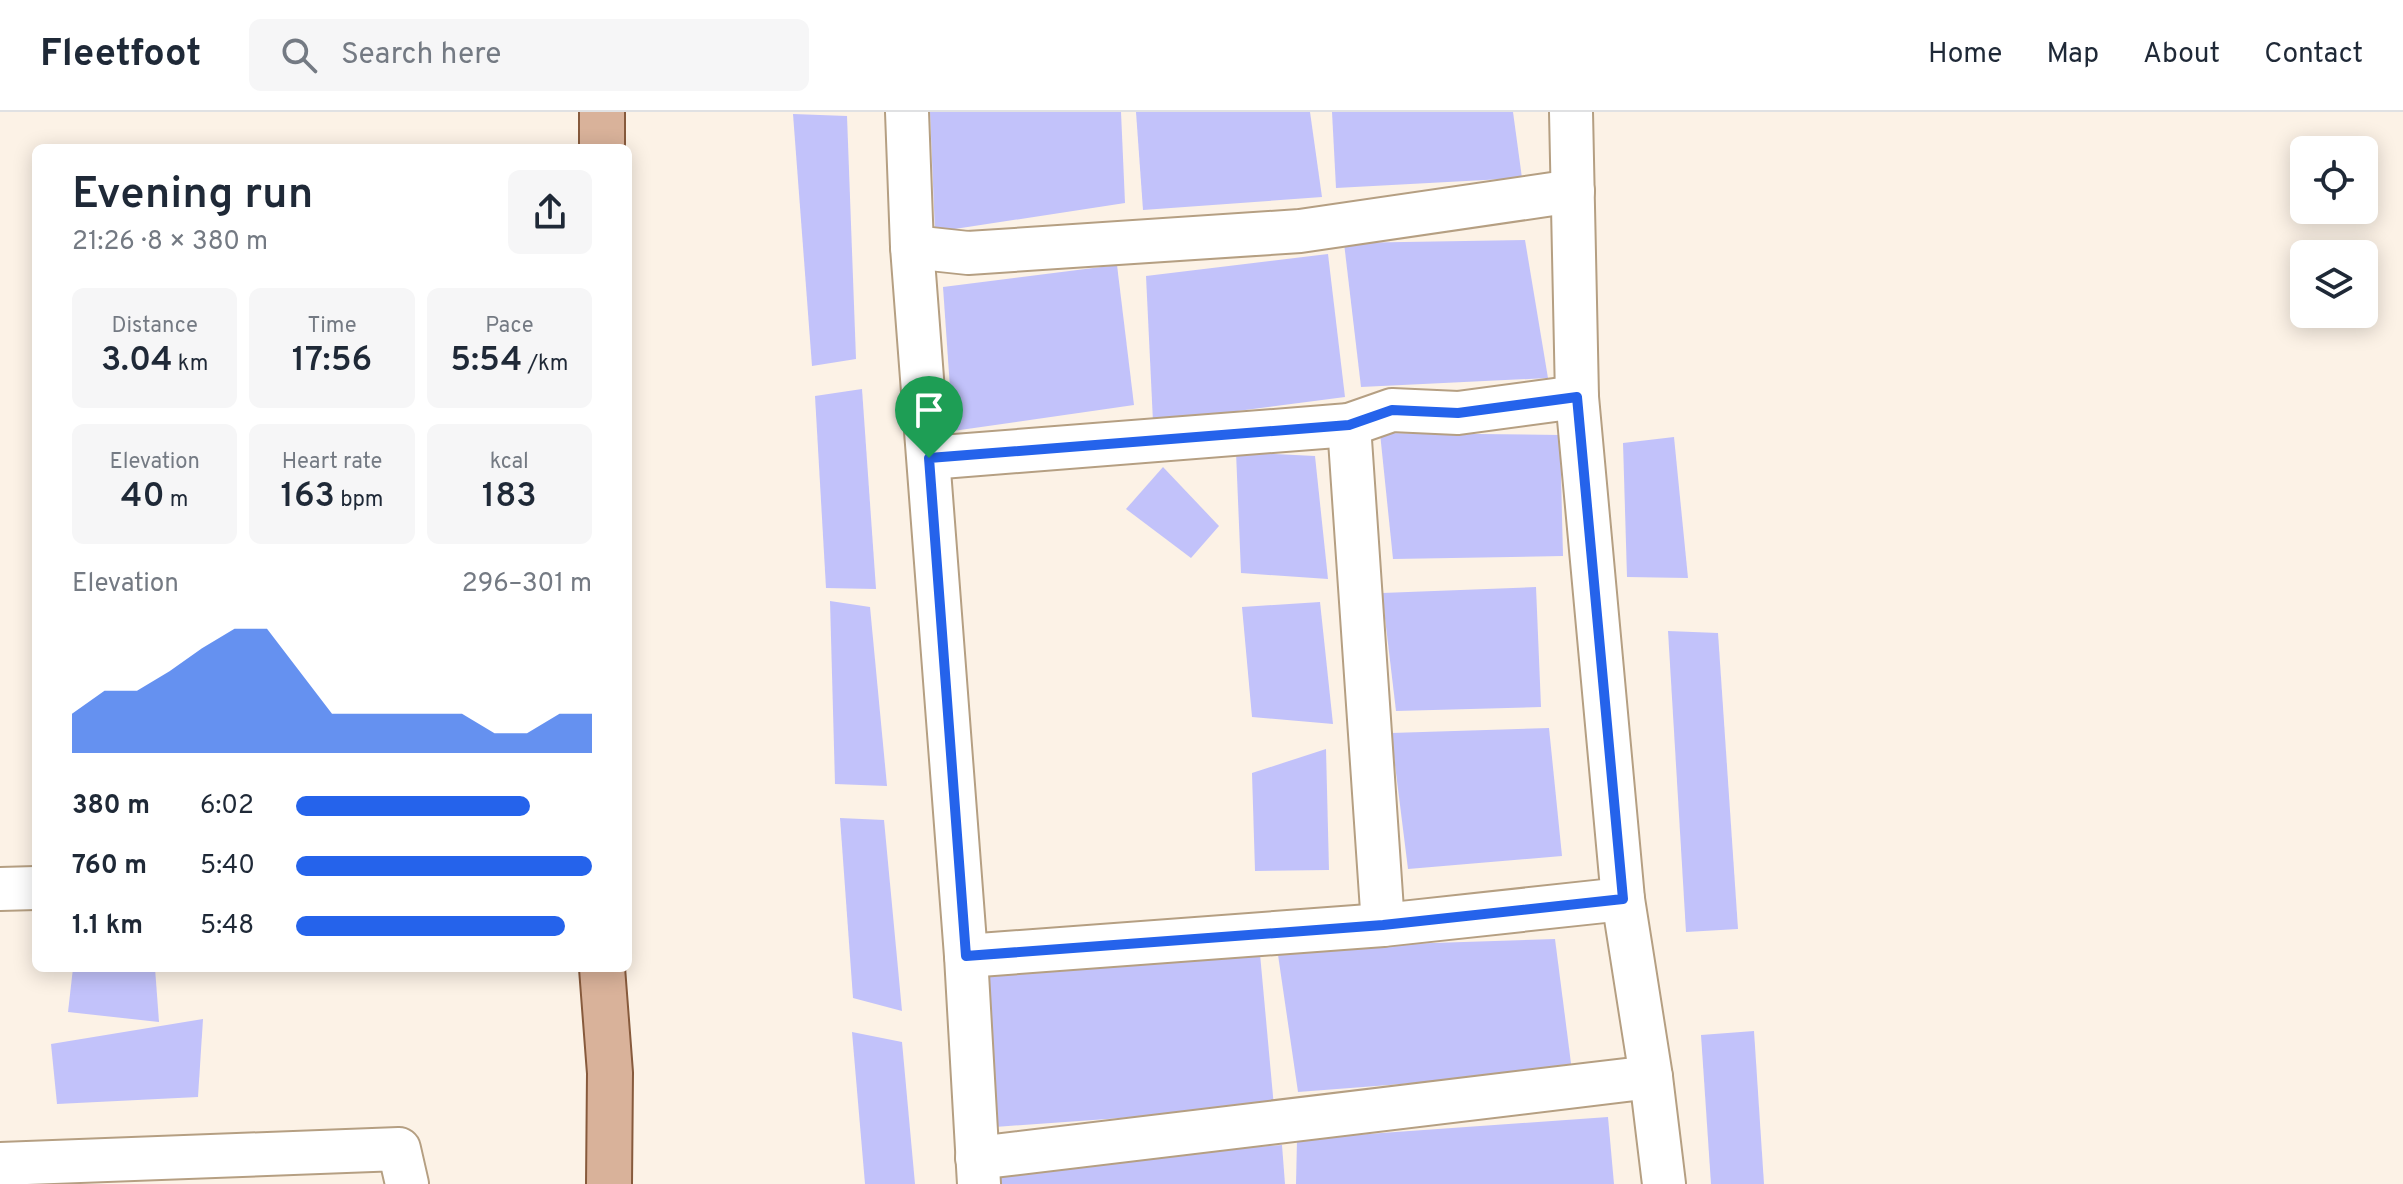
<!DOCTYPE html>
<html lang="en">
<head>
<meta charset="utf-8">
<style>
  body { margin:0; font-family:Overpass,sans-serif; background:#f6f6f7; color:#1f2937; height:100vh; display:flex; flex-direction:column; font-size:30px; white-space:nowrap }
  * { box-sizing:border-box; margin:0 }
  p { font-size:26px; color:#747a83 }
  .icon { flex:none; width:44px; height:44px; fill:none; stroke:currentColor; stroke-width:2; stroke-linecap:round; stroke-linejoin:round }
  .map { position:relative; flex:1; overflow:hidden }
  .side { position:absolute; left:32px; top:32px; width:600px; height:828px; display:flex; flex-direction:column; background:#fff; border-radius:12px; box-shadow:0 4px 20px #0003 }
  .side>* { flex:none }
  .buttons { position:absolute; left:2290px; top:24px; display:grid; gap:16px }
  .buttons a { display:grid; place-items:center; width:88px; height:88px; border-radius:12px; background:#fff; box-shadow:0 4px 20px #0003; font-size:40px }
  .pin { position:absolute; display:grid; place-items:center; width:68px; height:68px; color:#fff; margin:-82px -34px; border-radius:50% 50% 50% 0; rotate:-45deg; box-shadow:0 0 8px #0007 }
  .pin .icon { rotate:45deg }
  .round { display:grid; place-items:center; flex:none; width:84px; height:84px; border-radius:12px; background:#f6f6f7 }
  .headline { display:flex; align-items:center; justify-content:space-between; height:136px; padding:0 40px }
  h1 { font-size:44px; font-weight:600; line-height:60px }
  .stats { display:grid; grid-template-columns:repeat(3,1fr); gap:12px; height:136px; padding:8px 40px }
  .stats div { display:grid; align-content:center; border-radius:12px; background:#f6f6f7; text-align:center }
  .stats b { font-size:34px; font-weight:600 }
  .stats small { font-size:22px; font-weight:400 }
  .stats p { font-size:22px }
  .chart { height:224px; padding:16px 40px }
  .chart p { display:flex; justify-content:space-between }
  .chart svg { width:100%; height:144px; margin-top:8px; fill:#2563eb; opacity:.7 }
  ul { padding:0 40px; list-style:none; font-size:26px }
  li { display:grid; grid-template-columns:128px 96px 1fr; align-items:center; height:60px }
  li i { height:20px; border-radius:10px; background:#2563eb }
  header { display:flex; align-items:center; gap:48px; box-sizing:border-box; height:112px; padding:0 40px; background:#fff; border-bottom:2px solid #e0e1e3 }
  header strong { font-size:38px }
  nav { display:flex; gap:44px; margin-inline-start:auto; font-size:28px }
  .search { width:560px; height:72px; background:#f6f6f7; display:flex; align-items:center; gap:20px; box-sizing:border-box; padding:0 28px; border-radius:12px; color:#747a83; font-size:30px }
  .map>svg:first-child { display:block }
</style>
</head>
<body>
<header>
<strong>Fleetfoot</strong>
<div class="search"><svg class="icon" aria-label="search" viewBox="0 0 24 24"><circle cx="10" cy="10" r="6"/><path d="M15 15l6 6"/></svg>Search here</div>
<nav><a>Home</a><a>Map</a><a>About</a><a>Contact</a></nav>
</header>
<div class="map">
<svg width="2403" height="1072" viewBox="0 0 2403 1072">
  <rect width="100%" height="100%" fill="#fcf2e6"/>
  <!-- building -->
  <g fill="#c2c2fa">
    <polygon points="930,0 1121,0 1125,91 935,120"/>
    <polygon points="1136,0 1310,0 1322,85 1143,98"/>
    <polygon points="1332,0 1513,0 1522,66 1336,76"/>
    <polygon points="793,2 847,4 856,247 812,254"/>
    <polygon points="1525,128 1548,266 1361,275 1344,131"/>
    <polygon points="1328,142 1345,285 1153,310 1146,164"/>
    <polygon points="1117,153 1134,293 953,319 943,175"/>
    <polygon points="862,277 876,477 826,476 815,284"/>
    <polygon points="1380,321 1560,323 1563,444 1393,447"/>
    <polygon points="1674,325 1688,466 1627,465 1623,331"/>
    <polygon points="1236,340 1315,344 1328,467 1241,461"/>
    <polygon points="1163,355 1219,414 1191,446 1126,397"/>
    <polygon points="1536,475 1541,595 1396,599 1382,481"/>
    <polygon points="830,489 870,495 887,674 835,672"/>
    <polygon points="1320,490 1333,612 1252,605 1242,495"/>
    <polygon points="1668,519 1718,521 1738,817 1686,820"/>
    <polygon points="1549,616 1562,744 1408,757 1391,621"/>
    <polygon points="1326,637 1329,758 1255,759 1252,661"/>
    <polygon points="840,706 884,708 902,899 853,886"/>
    <polygon points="1555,827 1572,959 1298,980 1277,836"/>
    <polygon points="1260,842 1274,995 995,1015 983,858"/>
    <polygon points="73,856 155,856 159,910 68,900"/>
    <polygon points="203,907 198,985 57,992 51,932"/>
    <polygon points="1754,919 1764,1072 1711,1072 1701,923"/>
    <polygon points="852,920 902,930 915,1072 865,1072"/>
    <polygon points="1608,1005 1614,1072 1296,1072 1297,1027"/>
    <polygon points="1282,1033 1285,1072 984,1072 983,1054"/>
  </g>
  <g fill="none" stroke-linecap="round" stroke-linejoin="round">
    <!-- minor casing -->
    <g stroke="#b59f82" stroke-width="46">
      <g id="minor">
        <polyline points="907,0 912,135 966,844 979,1072"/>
        <polyline points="1571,0 1577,285 1623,787 1651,965 1664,1072"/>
        <polyline points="912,135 968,141 1300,119 1573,79"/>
        <polyline points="1349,313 1383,813"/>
        <polyline points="929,346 1349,313 1392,298 1458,301 1577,285"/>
        <polyline points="0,777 36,776"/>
        <polyline points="966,844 1383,813 1623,787"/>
        <polyline points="977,1046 1651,965"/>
        <polyline points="0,1052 399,1037 407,1072"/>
      </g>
    </g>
    <!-- major casing -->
    <g stroke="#875a3c" stroke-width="48">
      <g id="major">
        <polyline points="602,0 602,36"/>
        <polyline points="602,856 610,961 609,1072"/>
      </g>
    </g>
    <!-- minor -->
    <use href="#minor" stroke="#fff" stroke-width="42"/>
    <!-- major -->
    <use href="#major" stroke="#d9b29a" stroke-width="44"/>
  </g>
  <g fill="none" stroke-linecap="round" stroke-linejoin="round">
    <!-- route casing -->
    <g stroke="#fff" stroke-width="16">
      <polygon id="route" points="1577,285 1623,787 1383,813 966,844 929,346 1349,313 1392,298 1458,301"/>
    </g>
    <!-- route -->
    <use href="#route" stroke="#2563eb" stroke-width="10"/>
  </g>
</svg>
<div class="buttons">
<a><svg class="icon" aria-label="locate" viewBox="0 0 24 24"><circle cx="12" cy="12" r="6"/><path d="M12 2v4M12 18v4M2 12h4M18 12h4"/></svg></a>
<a><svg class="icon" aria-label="layers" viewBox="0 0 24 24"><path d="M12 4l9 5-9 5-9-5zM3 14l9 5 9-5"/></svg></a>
</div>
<div class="pin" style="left:929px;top:346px;background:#1e9e55"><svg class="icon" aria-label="arrive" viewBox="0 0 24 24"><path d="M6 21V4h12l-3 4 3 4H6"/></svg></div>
<section class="side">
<div class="headline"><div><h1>Evening run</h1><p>21:26 · 8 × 380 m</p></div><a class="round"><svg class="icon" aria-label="share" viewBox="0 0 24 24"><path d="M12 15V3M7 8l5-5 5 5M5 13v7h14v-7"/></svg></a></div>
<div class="stats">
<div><p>Distance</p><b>3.04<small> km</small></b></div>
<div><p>Time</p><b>17:56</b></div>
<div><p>Pace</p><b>5:54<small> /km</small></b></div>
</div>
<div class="stats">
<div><p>Elevation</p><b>40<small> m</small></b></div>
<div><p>Heart rate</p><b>163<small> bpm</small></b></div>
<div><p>kcal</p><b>183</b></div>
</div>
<div class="chart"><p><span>Elevation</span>296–301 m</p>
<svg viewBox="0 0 160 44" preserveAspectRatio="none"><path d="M0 44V32L10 25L20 25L30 19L40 12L50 6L60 6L70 19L80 32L90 32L100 32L110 32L120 32L130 38L140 38L150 32L160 32V44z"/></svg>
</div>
<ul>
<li><b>380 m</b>6:02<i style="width:79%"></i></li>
<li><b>760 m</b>5:40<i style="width:100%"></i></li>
<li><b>1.1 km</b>5:48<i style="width:91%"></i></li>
</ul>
</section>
</div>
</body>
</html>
